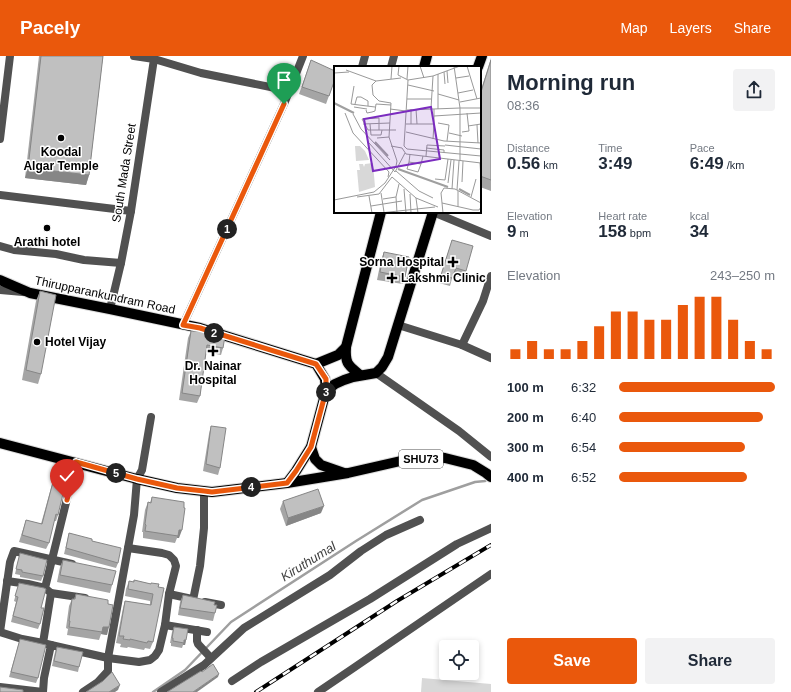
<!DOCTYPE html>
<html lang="en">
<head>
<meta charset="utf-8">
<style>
  body { margin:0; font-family:Helvetica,sans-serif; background:#f2f2f3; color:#1f2937; height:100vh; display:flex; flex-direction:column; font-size:15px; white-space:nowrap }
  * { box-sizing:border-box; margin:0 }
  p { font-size:13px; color:#747a83 }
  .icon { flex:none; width:22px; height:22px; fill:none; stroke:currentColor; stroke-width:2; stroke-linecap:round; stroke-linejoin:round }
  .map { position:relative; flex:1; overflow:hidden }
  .details { display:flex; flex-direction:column; background:#fff; width:300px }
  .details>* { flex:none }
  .buttons { position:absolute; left:439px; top:584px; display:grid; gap:8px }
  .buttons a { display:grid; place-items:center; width:40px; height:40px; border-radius:4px; background:#fff; box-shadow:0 2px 6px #0003; font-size:20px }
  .pin { position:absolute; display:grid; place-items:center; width:34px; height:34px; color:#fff; margin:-41px -17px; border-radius:50% 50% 50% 0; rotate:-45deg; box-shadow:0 0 4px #0007 }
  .pin .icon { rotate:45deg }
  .km { position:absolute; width:20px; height:20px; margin:-10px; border-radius:50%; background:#222; color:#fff; font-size:11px; line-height:20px; text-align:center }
  .round { display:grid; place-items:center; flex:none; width:42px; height:42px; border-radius:4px; background:#f2f2f3 }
  .head { display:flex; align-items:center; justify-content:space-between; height:68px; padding:0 16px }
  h1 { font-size:22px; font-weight:600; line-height:30px }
  .figures { display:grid; grid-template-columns:repeat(3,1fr); gap:6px; height:68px; padding:4px 16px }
  .figures div { display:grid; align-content:center }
  .figures b { font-size:17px; font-weight:600 }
  .figures small { font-size:11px; font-weight:400 }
  .figures p { font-size:11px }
  .chart { height:112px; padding:8px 16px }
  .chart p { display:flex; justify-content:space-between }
  .chart svg { width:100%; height:72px; margin-top:4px; stroke:#ea580c; stroke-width:6 }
  .action { display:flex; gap:8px; margin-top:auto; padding:8px 16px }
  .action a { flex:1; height:46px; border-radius:4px; background:#ea580c; color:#fff; font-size:16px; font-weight:600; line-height:46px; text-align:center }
  .action a+a { background:#f2f2f3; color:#1f2937 }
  ul { padding:0 16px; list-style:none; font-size:13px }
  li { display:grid; grid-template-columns:64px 48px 1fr; align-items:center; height:30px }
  li i { height:10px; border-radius:5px; background:#ea580c }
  header { display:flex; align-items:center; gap:24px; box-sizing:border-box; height:56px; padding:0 20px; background:#ea580c; color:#fff }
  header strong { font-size:19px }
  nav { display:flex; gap:22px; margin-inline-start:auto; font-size:14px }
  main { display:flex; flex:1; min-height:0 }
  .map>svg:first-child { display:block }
</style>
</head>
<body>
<header>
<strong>Pacely</strong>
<nav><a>Map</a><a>Layers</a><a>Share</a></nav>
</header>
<main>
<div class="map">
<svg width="491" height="636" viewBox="0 0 491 636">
  <rect width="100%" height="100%" fill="#fff"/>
  <!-- green -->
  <polygon fill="#d8d8d8" points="422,622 491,628 491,636 421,636"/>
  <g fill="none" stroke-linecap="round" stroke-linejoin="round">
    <!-- stream -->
    <polyline stroke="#9f9f9f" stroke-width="2.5" points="153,636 185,614 231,566 356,485 422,444 475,426 485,425 489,422"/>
    <!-- primary casing -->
    <g stroke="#dbdbdb" stroke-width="12">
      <g id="primary">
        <polyline points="424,11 427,0"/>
        <polyline points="478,11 482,0"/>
        <polyline points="0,224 30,237 110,253 200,272 316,308 325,323 326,335"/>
        <path d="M346,291C345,308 348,309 360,319"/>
        <polyline points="316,308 338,299 346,291 381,156"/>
        <polyline points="0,387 137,423 177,432 212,436 287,427 348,417 405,404 434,401 445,402 473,409 486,417 491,421"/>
        <polyline points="311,391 315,403 321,409 344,417"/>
        <polyline points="287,427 296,415 311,391 326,335 335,328 344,324 353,321 376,317 382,311 388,301 433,156"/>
      </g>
    </g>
    <!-- minor -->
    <g stroke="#515151" stroke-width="8">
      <polyline points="154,3 201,17 290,35"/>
      <polyline points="362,11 365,0"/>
      <polyline points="391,11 394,0"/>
      <polyline points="0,139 131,155"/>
      <polyline points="433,156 491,180"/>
      <polyline points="0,190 14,194 56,198 84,204 121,207"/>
      <polyline points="110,253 121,207 131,155 154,3 134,0"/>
      <polyline points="183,269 284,48 303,0"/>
      <polyline points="398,269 462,289 483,245 491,220"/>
      <polyline points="462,289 491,302"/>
      <polyline points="376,317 459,375 491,401"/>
      <polyline points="7,525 28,528 45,532"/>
      <polyline points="51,537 85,542"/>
      <polyline points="169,538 192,543"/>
      <polyline points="193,544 200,510 204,472 204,435"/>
      <polyline points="205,546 221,549"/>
      <polyline points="165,569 207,576"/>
      <polyline points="197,574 197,585 198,588 211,602"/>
      <polyline points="0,576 10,506 14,495 72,508"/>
      <polyline points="0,576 22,583 43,587"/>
      <polyline points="51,589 108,602 139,606 150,604 155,600 159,594 165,569 169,538 176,510 174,504 169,499 162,497 128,492"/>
      <polyline points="232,625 261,606 370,543 457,488 491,472"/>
      <polyline points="0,631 43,636"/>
      <polyline points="43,636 44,622 51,589 43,587 51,537 45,532 76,406"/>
      <polyline points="83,636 98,626 108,615 108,602 134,459 137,423 142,414 151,361"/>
      <polyline points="161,636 204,609 244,572 330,519 361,495 386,479 420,464"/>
      <polyline points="318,636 352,613 491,518"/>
    </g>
    <!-- tertiary -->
    <g stroke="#515151" stroke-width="8">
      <polyline points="0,83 10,0"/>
      <polyline points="0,234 23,236"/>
    </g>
    <!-- primary -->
    <use href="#primary" stroke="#000" stroke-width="10"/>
    <!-- rail casing -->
    <g stroke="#000" stroke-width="4">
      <polyline id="rail" points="256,636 397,545 491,489"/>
    </g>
    <!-- rail -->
    <use href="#rail" stroke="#fff" stroke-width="2.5" stroke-dasharray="8" stroke-linecap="butt"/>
  </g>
  <!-- wall -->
  <g fill="#a5a5a5">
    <polygon points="39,0 103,0 89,119 86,129 25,122"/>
    <polygon points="491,2 491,135 480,131 480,37"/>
    <polygon points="311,4 335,23 326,48 299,38"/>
    <polygon points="452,184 466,215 463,222 453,219 450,230 439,227"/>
    <polygon points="384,196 405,221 403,228 377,224 381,204"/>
    <polygon points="40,235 41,318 38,328 22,324 36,245"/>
    <polygon points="191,275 223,292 221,299 206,296 200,340 197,347 179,344 188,282"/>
    <polygon points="211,370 220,412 218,419 203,415 209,378"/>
    <polygon points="53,426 58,459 56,465 54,465 49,487 46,493 19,486 26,464 41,468 51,432"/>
    <polygon points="152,441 179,482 177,482 175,487 143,482 143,476 142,476 145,454 148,446 150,447"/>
    <polygon points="283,445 321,457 286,470 280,453"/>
    <polygon points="69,477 92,485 118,507 116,512 64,498"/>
    <polygon points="20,497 43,520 41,525 20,521 20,519 15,518"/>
    <polygon points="63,504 112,529 110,537 57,526 60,511"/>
    <polygon points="134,524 151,528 159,528 153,586 150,593 145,592 144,594 128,591 127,592 120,591 121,588 116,587 123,552 125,545 150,549 150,545 125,540 126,533 129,525 133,526"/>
    <polygon points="19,527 41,552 40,568 38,573 11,566 16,546 14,545"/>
    <polygon points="76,538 108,548 107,579 101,578 99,584 67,579 68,573 66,572 69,550 72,543 74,543"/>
    <polygon points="183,539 214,549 215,557 213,565 178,559 180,546"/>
    <polygon points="174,571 186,584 185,589 183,589 182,592 171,590 171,587 170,587 172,576"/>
    <polygon points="20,583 38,622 36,627 9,621"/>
    <polygon points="57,591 79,611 78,616 52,610 55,596"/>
  </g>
  <!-- shaded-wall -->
  <g fill="#868686">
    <polygon points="28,112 89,119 86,129 25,122"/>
    <polygon points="324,450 321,457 286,470 288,462"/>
    <polygon points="179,474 182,474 179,482 177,482"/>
    <polygon points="103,571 109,571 107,579 101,578"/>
    <polygon points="184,584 186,584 185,589 183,589"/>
    <polygon points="219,618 218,621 197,636 193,636"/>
    <polygon points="120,629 118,634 115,636 109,636"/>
  </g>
  <!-- building -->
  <g fill="#c0c0c0" stroke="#868686">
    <polygon points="41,0 103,0 89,119 28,112"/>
    <polygon points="311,4 335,15 335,23 329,40 302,31"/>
    <polygon points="491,4 491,124 480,120 480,39"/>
    <polygon points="452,184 473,190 466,215 456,212 452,222 441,219"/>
    <polygon points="384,196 409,201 405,221 380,216"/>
    <polygon points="40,235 56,239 41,318 26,314"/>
    <polygon points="191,275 208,276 225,280 223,292 207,289 200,340 182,337"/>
    <polygon points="211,370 226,372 220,412 206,408"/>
    <polygon points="53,426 65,429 58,459 56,458 49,487 22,479 26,464 42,468"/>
    <polygon points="318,433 324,450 288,462 283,445"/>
    <polygon points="152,441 184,446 184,452 185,452 182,474 179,474 178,480 145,475 146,469 145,468 148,446 151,447"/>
    <polygon points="69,477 92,483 92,485 121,492 118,507 66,492"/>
    <polygon points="20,497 47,504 43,520 22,516 22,514 16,513"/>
    <polygon points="63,504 116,515 112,529 60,519"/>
    <polygon points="134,524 151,528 151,527 159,528 158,531 164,532 153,586 148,585 147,587 130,583 130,584 123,583 124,580 119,580 125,545 151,549 153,538 128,533 129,525 134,526"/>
    <polygon points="19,527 44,532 46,533 41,552 44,552 40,568 13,560 18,541 15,540"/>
    <polygon points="76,538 108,544 108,548 113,549 109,571 103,571 102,576 69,571 70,565 69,565 72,543 75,543"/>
    <polygon points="183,539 215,546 214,549 217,549 215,557 180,552"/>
    <polygon points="174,571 188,573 186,584 184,584 184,587 173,585 173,582 172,582"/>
    <polygon points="20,583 46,589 38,622 11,616"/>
    <polygon points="57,591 83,596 79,611 54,605"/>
    <polygon points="213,608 219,618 193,636 167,636 201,615 202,616"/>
    <polygon points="112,616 120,629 109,636 86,636 103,625"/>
    <polygon points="0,631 23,634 23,636 0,636"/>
  </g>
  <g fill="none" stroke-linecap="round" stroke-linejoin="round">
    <!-- route casing -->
    <g stroke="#fff" stroke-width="8">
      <polyline id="route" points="67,444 76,406 137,423 177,432 204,435 212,436 287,427 296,415 311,391 326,335 326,323 316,308 200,272 183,269 284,48"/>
    </g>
    <!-- route -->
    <use href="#route" stroke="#ea580c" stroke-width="5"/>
  </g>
  <!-- markers -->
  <g fill="#000" stroke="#fff" stroke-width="1.5">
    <circle cx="61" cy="82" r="4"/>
    <circle cx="47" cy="172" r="4"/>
    <path d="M451 200h4v4h4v4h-4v4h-4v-4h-4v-4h4z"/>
    <path d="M390 216h4v4h4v4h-4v4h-4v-4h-4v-4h4z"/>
    <circle cx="37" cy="286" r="4"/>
    <path d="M211 289h4v4h4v4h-4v4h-4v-4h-4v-4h4z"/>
  </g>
  <g text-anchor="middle" stroke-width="3" stroke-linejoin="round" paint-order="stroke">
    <!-- shield labels -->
    <rect fill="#fff" stroke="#4c4c4c" stroke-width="1" x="399" y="394" width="44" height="18" rx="3"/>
    <g font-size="11" font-weight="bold" fill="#000">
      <text x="421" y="407">SHU73</text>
    </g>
    <!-- poi labels -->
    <g font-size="12" font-weight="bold" fill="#000" stroke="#fff">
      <text x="61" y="100">Koodal<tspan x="61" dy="14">Algar Temple</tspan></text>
      <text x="47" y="190">Arathi hotel</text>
      <text x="444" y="210" text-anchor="end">Sorna Hospital</text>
      <text x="401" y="226" text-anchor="start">Lakshmi Clinic</text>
      <text x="45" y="290" text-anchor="start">Hotel Vijay</text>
      <text x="213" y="314">Dr. Nainar<tspan x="213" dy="14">Hospital</tspan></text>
    </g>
    <!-- street labels -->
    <g font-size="12" fill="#000" stroke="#fff">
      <text transform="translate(124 117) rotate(-81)" y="4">South Mada Street</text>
      <text transform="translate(105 239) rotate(12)" y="4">Thirupparankundram Road</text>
    </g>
    <!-- water labels -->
    <g font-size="13" font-style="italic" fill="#404040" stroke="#fff">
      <text transform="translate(308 505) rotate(-32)" y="5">Kiruthumal</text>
    </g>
  </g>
  <!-- overview -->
  <g transform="translate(334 10)">
    <rect width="147" height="147" fill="#fff"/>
    <path d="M21,80H26L31,85L35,94L22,95ZM39,97L41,121L25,126L23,104H26L25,98H29L30,101L31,98Z" fill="#d8d8d8"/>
    <path fill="none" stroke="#9f9f9f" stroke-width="2" d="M0,37L20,47M41,76L54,90M64,103L114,121M125,123L136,129"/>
    <path fill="none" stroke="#999" stroke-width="1" d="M65,0L64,9L74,14L70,80M86,0L90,12M120,0L126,42H147M133,0L143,33M12,4L42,15L67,12M113,5L114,17M110,6L111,18M0,7L15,6M104,8V28L125,34M122,12L135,10M57,13L58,0M73,13L74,0M74,14L99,10L126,0M74,19L100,25M20,20L17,38L41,41M124,27L139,24M73,33H97M126,36L147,32M21,38L23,31H27L34,35V40M20,41L33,43M97,42L99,10M56,43L72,45M77,43V58M82,43L83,58M104,43V28M32,44L33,47L38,46L41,45L42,38L57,39M73,44L126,42V95M11,47L19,67L55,106L54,111M19,48L27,63L56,94M100,50L147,47M104,57L115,59L113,75M29,58L56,57M36,58L37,69H47L48,64M72,58H100V43M143,59L144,77M134,60L147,58M45,64V52L28,53L34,64H62M72,66L110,75L147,77M128,66L135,65L133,47M115,67L128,70M43,72L55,71M99,73L100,58M35,77L61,106L71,87M111,79L147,83M57,80L68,82L72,88L147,97M70,80L73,83L147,90M92,82L110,84V87M76,88L75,96L87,98L89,90M92,90L93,79L111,80M75,96L73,103L84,106L87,98M146,97L147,114M62,105L85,125L99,132M101,113L111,114L114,93M128,116L129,95M114,117L117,94M70,123L72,147M118,123L120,94M123,124L125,95M124,125V141M47,127L50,146M76,128L77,147M35,130L38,147M23,131L45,128L58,111L82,132L104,141M137,131L142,113M82,132L84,147M49,133L62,131M0,134L40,126L51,117L62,100L63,95L55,71L57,37L45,35L39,29L38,19L42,15M108,137L139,144H145L147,141M37,140L68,135M46,147L101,141M63,147L62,131L65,118M109,147L107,127L110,122L121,123L147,137"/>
    <path fill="#7b2cbf" fill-opacity="0.15" stroke="#7b2cbf" stroke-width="2" d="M97,41L106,93L39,105L30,53Z"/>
    <rect width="147" height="147" fill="none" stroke="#000" stroke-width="2"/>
  </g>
</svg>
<div class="buttons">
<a><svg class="icon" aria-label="locate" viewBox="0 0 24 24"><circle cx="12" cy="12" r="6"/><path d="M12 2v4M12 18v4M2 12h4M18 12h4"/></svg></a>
</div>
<div class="pin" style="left:284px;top:48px;background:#1e9e55"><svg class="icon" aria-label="arrive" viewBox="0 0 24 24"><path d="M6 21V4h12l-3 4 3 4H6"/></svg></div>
<div class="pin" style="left:67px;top:444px;background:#d93025"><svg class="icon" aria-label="check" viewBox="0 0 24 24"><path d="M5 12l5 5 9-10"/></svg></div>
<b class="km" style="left:227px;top:173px">1</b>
<b class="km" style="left:214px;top:277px">2</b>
<b class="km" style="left:326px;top:336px">3</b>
<b class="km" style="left:251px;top:431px">4</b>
<b class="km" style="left:116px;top:417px">5</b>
</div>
<section class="details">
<div class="head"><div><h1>Morning run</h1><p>08:36</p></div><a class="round"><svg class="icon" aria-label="share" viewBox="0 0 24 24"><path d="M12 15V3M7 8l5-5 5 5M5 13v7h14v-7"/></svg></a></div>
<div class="figures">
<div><p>Distance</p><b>0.56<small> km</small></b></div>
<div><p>Time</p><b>3:49</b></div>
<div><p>Pace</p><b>6:49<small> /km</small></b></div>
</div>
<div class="figures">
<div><p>Elevation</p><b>9<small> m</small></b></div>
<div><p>Heart rate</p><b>158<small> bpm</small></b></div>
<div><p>kcal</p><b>34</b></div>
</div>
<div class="chart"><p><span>Elevation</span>243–250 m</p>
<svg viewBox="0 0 160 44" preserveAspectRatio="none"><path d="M5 44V38M15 44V33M25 44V38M35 44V38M45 44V33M55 44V24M65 44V15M75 44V15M85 44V20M95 44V20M105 44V11M115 44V6M125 44V6M135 44V20M145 44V33M155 44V38"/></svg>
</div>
<ul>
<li><b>100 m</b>6:32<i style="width:100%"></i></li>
<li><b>200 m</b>6:40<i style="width:92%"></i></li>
<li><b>300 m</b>6:54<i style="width:81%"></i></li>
<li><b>400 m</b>6:52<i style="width:82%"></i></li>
</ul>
<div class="action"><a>Save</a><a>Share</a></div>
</section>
</main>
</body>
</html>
